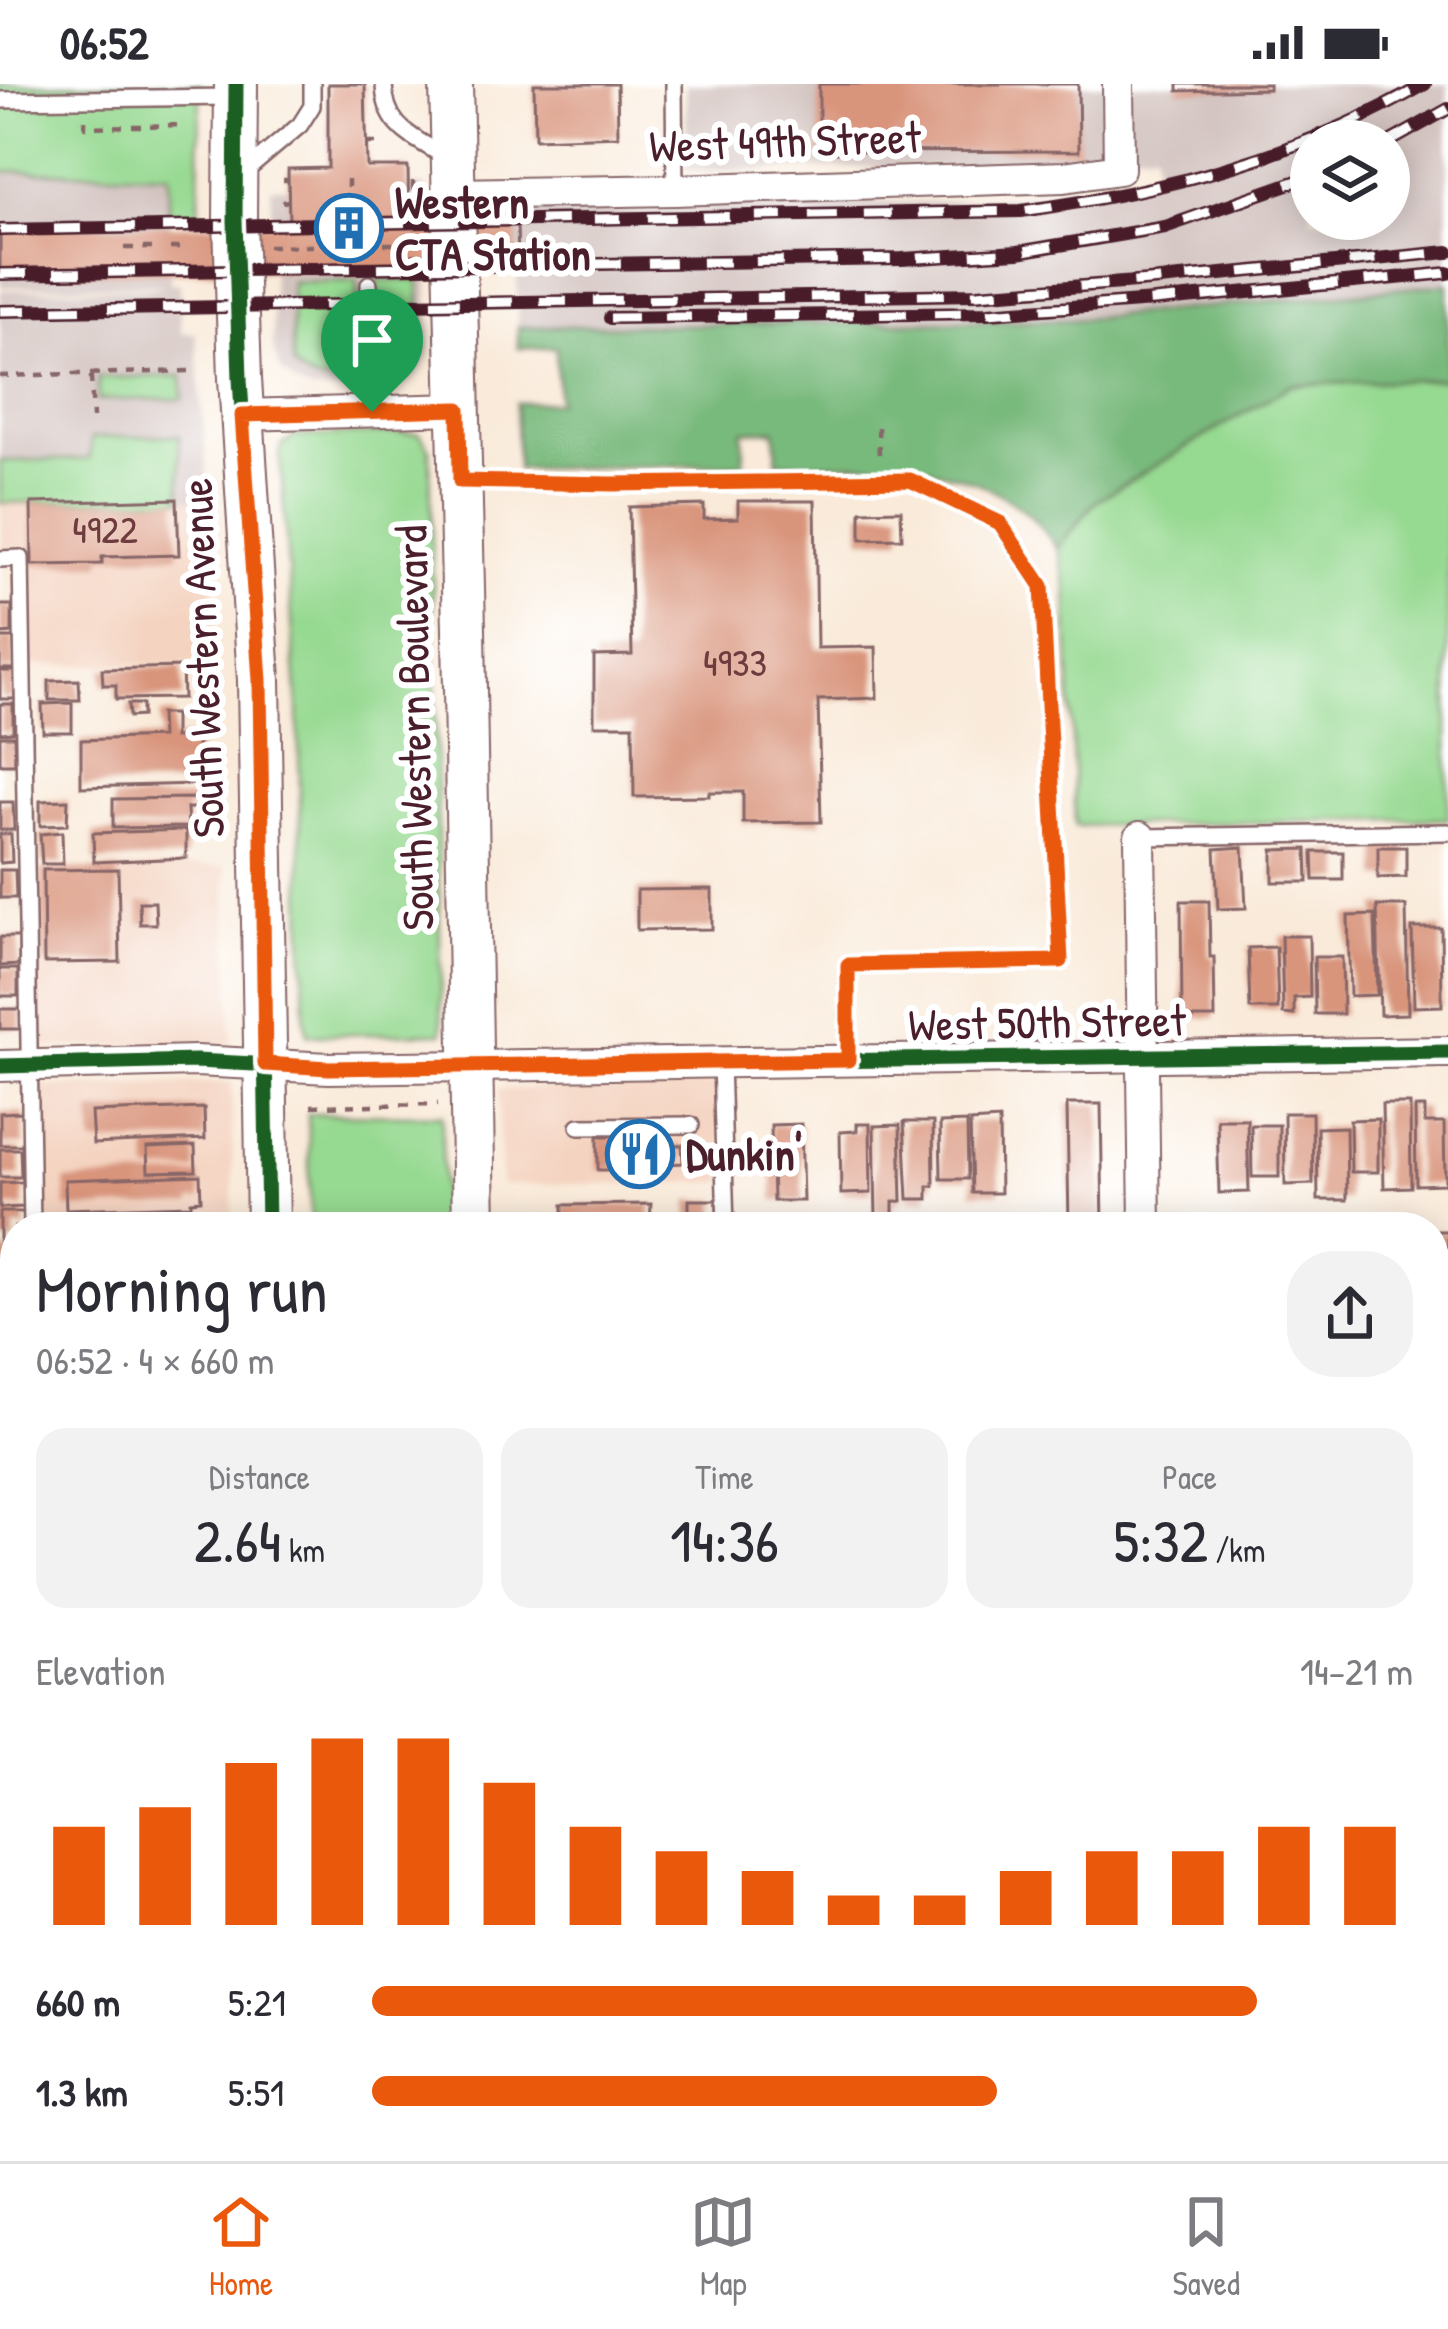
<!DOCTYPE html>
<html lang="en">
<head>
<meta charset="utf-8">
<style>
  body { margin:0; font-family:"Patrick Hand",sans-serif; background:#f2f2f3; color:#2b2b33; height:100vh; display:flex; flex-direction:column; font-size:45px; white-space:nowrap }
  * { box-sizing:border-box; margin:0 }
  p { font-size:39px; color:#7c7c81 }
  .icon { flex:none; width:66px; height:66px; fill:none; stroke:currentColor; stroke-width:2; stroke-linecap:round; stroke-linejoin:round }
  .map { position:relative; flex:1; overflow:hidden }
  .details { position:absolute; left:0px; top:1128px; width:1449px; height:951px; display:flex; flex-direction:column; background:#fff; border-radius:48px 48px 0 0; box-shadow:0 6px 30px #0003 }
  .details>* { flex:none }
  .controls { position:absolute; left:1290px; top:36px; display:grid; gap:24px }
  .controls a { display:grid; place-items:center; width:120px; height:120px; border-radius:50%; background:#fff; box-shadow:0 6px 30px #0003; font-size:60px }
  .pin { position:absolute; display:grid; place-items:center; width:102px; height:102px; color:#fff; margin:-123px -51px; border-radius:50% 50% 50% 0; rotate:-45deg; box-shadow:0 0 12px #0007 }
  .pin .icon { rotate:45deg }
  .round { display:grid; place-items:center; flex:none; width:126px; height:126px; border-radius:48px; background:#f2f2f3 }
  .summary { display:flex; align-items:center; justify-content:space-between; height:204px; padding:0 36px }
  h1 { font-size:66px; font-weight:600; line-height:90px }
  .stats { display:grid; grid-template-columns:repeat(3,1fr); gap:18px; height:204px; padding:12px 36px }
  .stats div { display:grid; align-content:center; border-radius:30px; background:#f2f2f3; text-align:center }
  .stats b { font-size:60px; font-weight:600 }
  .stats small { font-size:33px; font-weight:400 }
  .stats p { font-size:33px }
  .chart { height:336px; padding:24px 36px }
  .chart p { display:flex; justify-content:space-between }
  .chart svg { width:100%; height:216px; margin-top:12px; stroke:#ea580c; stroke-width:6 }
  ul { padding:0 36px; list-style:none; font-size:39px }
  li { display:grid; grid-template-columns:192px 144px 1fr; align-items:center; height:90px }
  li i { height:30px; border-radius:15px; background:#ea580c }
  .status { display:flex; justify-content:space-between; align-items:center; height:84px; padding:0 60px; background:#fff; direction:ltr }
  .status svg { height:33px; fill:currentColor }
  .tabs { display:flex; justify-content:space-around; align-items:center; height:168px; border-top:3px solid #e1e1e2; background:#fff; font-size:33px; color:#7c7c81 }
  .tabs a { display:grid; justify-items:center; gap:6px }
  .tabs .selected { color:#ea580c }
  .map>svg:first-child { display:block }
</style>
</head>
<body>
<div class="status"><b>06:52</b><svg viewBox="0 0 49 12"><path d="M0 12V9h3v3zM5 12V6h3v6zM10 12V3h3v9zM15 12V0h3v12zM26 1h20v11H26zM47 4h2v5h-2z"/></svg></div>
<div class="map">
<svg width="1448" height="2077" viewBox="0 0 1448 2077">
  <rect width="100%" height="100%" fill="#fff"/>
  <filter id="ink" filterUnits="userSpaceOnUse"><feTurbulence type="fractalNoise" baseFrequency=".00833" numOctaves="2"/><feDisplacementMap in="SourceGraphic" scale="24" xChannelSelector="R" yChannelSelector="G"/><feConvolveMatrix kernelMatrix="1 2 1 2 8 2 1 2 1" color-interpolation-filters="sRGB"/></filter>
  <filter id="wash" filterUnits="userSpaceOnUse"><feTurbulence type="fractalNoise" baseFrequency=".004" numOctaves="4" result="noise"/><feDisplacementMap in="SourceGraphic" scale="48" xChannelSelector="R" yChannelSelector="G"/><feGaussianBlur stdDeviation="2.7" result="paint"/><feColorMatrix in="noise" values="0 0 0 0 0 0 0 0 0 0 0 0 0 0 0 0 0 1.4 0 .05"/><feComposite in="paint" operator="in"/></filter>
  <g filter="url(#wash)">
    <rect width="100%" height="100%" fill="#f9ead9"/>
    <!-- built -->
    <g fill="#f4d3c0">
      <polygon points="209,415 217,580 23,581 21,475 0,475 0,419"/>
      <polygon points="226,782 232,960 29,964 26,785"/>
      <polygon points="232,998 233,1143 32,1143 30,1003"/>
      <polygon points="722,1000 724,1098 501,1101 498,1005"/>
      <polygon points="0,1636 15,1636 15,1823 0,1824"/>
      <polygon points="0,1883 15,1883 15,2064 256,2064 256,2077 47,2077 0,2074"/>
      <rect x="521" y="2064" width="229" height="13"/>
    </g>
    <!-- industrial -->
    <g fill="#d0c0bc" fill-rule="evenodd">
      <path d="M686,0H1448V295L1291,301L889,343L516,353V319L558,318L556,264H518L516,122L603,124L959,117L1062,108L1156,92L1155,67L1094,68L1028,81L686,87ZM1311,57H1389V135H1311Z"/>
      <polygon points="0,87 169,90 170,199 180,200 181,249 196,249 209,415 0,419 0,206 154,204 163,201 0,203"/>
      <polygon points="426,102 429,255 428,271 419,286 409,297 396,304 371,308 312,307 297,301 280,286 273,263 271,103"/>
    </g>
    <!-- green -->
    <g fill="#96d991" stroke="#707c5e" stroke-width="3">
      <polygon points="0,0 200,0 199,130 169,131 169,90 0,87"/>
      <path d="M419,196C419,230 429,301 377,295L376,197Z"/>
      <path d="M357,197L358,249L349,255L336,256V275H354L360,281L359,299C333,299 310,303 293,281L291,198Z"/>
      <polygon points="182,292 183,315 98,316 98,294"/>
      <polygon points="1448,295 1448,735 1075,742 1067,507 1058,464 1096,417 1291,301"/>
      <polygon points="413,349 420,350 430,365 442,949 308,951 305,938 298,624 280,369 282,361 296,352"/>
      <polygon points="179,351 181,415 0,419 0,377 90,375 91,354"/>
      <polygon points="308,1030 442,1031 443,1143 311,1143"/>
      <polygon points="335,2064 456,2064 457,2077 335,2077"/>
    </g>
    <!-- forest -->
    <path fill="#78b97b" stroke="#616c53" stroke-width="3" d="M1448,200V295L1291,301L1096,417L1058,464C1048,453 1039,439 1027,429C952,367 867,383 777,379L775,346L743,347L744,380L517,385L516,319L558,318L556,264H518V243L1073,236Z"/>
    <g id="blocks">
      <!-- building -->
      <g fill="#d9947c">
        <polygon points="328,0 365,0 367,83 408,83 409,137 517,135 518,184 0,191 0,144 289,139 288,85 328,84"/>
        <polygon points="534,0 617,0 618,52 535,55"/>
        <polygon points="819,0 1078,0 1079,67 819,68"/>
        <polygon points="1178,0 1269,0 1269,5 1178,7"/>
        <polygon points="177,415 179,471 102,473 102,480 32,481 31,419"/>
        <polygon points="738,417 815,417 817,564 876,563 877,614 818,616 821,738 743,739 743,708 709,708 709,712 634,713 633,641 594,641 594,572 632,571 629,423 704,421 704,435 738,434"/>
        <polygon points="901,426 902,454 861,455 861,427"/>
        <polygon points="0,521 12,521 12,549 0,550"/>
        <polygon points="0,554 14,554 15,585 0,585"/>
        <polygon points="182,583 183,614 116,615 116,601 103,601 102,585"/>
        <polygon points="0,587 14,587 15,615 0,615"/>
        <polygon points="79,596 80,616 49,616 49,597"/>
        <polygon points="72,619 72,648 43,648 42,620"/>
        <polygon points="0,620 13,620 13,648 0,649"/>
        <polygon points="128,620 142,620 142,632 129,633"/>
        <polygon points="160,630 174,630 174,654 197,653 198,700 81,703 81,656 161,653"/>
        <polygon points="0,652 14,652 15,680 0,680"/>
        <polygon points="197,714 197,724 187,724 188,743 113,744 113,715"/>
        <polygon points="68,716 67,741 40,742 40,717"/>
        <polygon points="0,718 13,718 14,746 0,746"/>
        <polygon points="186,746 186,774 94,778 93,749"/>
        <polygon points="62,748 63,780 42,780 40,750"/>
        <polygon points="0,750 11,750 12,778 0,779"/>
        <polygon points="1243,763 1246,824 1218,825 1215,765"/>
        <polygon points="1378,763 1406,763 1406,793 1378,794"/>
        <polygon points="1307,765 1308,798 1273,798 1273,766"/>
        <polygon points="1313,768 1343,768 1343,796 1314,796"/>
        <polygon points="118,785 120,878 44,879 43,786"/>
        <polygon points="0,786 15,786 16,814 0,814"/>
        <polygon points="712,805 712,845 637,846 637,806"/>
        <polygon points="1181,817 1209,817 1210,873 1214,873 1215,934 1182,934"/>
        <polygon points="139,818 155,818 156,840 140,840"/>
        <polygon points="1377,822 1406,822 1408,930 1380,931"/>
        <polygon points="1375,831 1377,911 1350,912 1348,832"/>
        <polygon points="1412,844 1441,844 1442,922 1414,923"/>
        <polygon points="1281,852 1309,852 1310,913 1294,914 1294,931 1283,930"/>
        <polygon points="0,853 19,853 19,881 0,882"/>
        <polygon points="1276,863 1278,925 1250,925 1248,864"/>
        <polygon points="1314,873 1342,873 1343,930 1315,930"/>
        <rect x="0" y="885" width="18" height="27"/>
        <polygon points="0,925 21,925 22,945 0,945"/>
        <polygon points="1067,1020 1101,1020 1103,1143 1069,1143"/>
        <polygon points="1382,1020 1410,1020 1411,1103 1384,1104"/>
        <polygon points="204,1024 205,1055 93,1060 91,1028"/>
        <polygon points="1415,1024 1425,1024 1425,1039 1444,1039 1445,1100 1416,1101"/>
        <polygon points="23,1028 24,1061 0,1061 0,1029"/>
        <polygon points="1284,1029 1312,1029 1313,1100 1285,1101"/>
        <polygon points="1217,1035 1247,1035 1249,1108 1219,1109"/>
        <polygon points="1378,1035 1378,1088 1351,1088 1350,1036"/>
        <polygon points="999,1036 1000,1109 972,1109 970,1038"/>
        <polygon points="904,1038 933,1038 934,1102 928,1102 928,1115 908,1115"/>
        <polygon points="967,1038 968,1095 941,1095 940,1039"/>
        <polygon points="801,1040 803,1117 773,1117 771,1041"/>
        <polygon points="857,1040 870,1040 871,1109 841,1110 840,1048 857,1047"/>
        <polygon points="900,1041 902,1117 893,1118 893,1133 876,1133 874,1042"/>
        <polygon points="1251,1041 1279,1041 1279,1093 1252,1093"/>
        <polygon points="1346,1043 1347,1116 1318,1116 1317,1044"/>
        <polygon points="598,1052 660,1052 660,1061 682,1061 683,1079 665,1080 665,1086 598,1086"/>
        <polygon points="195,1062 196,1087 148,1088 147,1064"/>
        <polygon points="0,1065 20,1065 21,1093 0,1093"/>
        <polygon points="200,1091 201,1116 191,1117 191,1121 66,1125 65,1096"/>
        <polygon points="24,1098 24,1123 0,1124 0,1099"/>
        <rect x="689" y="1116" width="28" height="26"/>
        <polygon points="651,1120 650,1143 563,1143 563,1121"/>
        <polygon points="0,1128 24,1128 25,1143 15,1143 15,1158 0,1158"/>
        <rect x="1434" y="1147" width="14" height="32"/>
        <polygon points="15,1167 15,1192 0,1192 0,1168"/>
        <polygon points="1434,1206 1448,1206 1448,1245 1434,1246"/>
        <rect x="0" y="1227" width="15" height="28"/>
        <rect x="1434" y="1286" width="14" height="71"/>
        <polygon points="15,1290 15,1319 0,1319 0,1291"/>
        <rect x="0" y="1327" width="15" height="34"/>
        <rect x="0" y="1392" width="15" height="22"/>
        <rect x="4" y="1424" width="11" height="14"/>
        <polygon points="0,1465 15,1465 15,1490 0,1491"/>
        <polygon points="1443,1473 1448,1473 1448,1535 1444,1535"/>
        <polygon points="15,1510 15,1544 0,1544 0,1511"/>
        <polygon points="4,1599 15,1599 15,1627 5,1627"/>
        <polygon points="1434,1644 1442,1644 1443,1674 1434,1674"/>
        <polygon points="10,1650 15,1813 0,1813 0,1651"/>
        <polygon points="1445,1727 1445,1790 1434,1791 1434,1728"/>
        <polygon points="6,1900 8,2012 0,2012 0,1901"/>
        <polygon points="9,1900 15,1900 15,1982 11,1982"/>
        <polygon points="1437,1903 1448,1903 1448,1974 1439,1974"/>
        <polygon points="9,2027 15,2027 15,2064 10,2064"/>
        <polygon points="0,2030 7,2030 8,2064 0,2064"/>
        <polygon points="1436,2034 1448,2034 1448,2062 1437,2062"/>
        <polygon points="92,2064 227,2064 228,2077 64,2077 64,2066"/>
        <rect x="653" y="2064" width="82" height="13"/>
        <polygon points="761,2064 789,2064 789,2073 761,2074"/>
        <rect x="825" y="2064" width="31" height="8"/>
        <polygon points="859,2064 883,2064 884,2070 859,2070"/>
        <polygon points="888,2064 923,2064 923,2073 889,2074"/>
      </g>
    </g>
  </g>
  <g filter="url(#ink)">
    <use href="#blocks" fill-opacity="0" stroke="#876668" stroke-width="3"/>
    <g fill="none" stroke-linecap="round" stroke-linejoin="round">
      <!-- lane casing -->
      <g stroke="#876668" stroke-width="20">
        <g id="lane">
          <path d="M384,0C385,45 413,52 447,74"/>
          <polyline points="674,0 675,106"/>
          <polyline points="0,16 232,13"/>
          <polyline points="242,90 300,41 312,22 312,0"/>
          <polyline points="369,200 372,327"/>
          <polyline points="462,397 612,400 910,396 999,439 1042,503 1061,877 847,881 848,976"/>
          <polyline points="0,475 21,474 32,1143"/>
          <polyline points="1140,753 1448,748"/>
          <polyline points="721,978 726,1143"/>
          <polyline points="579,1042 691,1041"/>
          <polyline points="1434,1192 1448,1192"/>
          <polyline points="1434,1630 1448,1630"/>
          <polyline points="0,1636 15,1636"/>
          <polyline points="750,2064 750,2077"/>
          <polyline points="0,2074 47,2073"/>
          <polyline points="1350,2077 1448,2075"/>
        </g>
      </g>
      <!-- street casing -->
      <g stroke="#876668" stroke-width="34">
        <g id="street">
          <polyline points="453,110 675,106 1064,93 1119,85 1118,0"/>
          <polyline points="242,331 459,325"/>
          <polyline points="1140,753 1145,1143"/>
          <polyline points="0,982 196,977 329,984 1448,968"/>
          <polyline points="1434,1413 1448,1413"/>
          <polyline points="1158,2064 1158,2077"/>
        </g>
      </g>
      <!-- secondary casing -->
      <g stroke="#876668" stroke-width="46">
        <g id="secondary">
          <polyline points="236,0 235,136 240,295 259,596 268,1143"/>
          <polyline points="451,0 464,546 474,1143"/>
          <polyline points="1434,1849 1448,1849"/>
          <polyline points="0,1857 15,1857"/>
          <polyline points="285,2064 285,2077"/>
          <polyline points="490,2064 490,2077"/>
        </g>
      </g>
      <!-- path -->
      <g stroke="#876668" stroke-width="4.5" stroke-dasharray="9 9" stroke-linecap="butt">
        <polyline points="85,36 85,43 186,41"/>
        <polyline points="367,59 384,59"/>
        <polyline points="348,95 348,103"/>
        <polyline points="283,96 289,96"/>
        <polyline points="282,118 289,117"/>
        <polyline points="384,160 409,160"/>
        <polyline points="268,162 315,162"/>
        <polyline points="125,164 159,164"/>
        <polyline points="170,164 184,164"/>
        <polyline points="381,181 414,181 413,93"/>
        <polyline points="283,184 358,182"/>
        <polyline points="0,292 191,287"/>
        <polyline points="91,292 93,334"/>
        <polyline points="878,343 879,373"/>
        <polyline points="311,1022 438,1020"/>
      </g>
      <!-- lane -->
      <use href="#lane" stroke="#fff" stroke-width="15"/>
      <!-- street -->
      <use href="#street" stroke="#fff" stroke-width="30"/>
      <!-- secondary -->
      <use href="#secondary" stroke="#fff" stroke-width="42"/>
      <!-- rail casing -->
      <g stroke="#4a1f2b" stroke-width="14">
        <g id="rail">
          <polyline points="1389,58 1448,25"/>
          <path d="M0,146L1021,127C1162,108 1301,72 1425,0"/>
          <polyline points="0,190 902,175 1018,168 1165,143 1311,92"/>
          <polyline points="0,227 977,210 1149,197 1448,168"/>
          <polyline points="610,234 988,229 1154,217 1448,189"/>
        </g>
      </g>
      <!-- rail -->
      <use href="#rail" stroke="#fff" stroke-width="9" stroke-dasharray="27" stroke-linecap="butt"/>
      <!-- path-bridge -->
      <polyline stroke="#876668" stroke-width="4.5" stroke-dasharray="9 9" stroke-linecap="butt" points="409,160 437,160"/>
      <!-- cycleway casing -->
      <g stroke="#fff" stroke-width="22">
        <g id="cycleway">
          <polyline points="236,0 235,136 240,295 259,596 268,1143"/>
          <polyline points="0,982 196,977 329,984 1448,968"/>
        </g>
      </g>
      <!-- cycleway -->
      <use href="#cycleway" stroke="#1b5e20" stroke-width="15"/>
    </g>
  </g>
  <g fill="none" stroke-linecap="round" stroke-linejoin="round" filter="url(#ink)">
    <!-- route casing -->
    <g stroke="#fff" stroke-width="24">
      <polygon id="route" points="459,325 460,397 612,400 910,396 1000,439 1042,502 1061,877 848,881 848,976 329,984 265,980 260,596 242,331"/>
    </g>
    <!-- route -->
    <use href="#route" stroke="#ea580c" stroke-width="15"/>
  </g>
  <!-- icons -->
  <defs>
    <g id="building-ring" transform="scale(3.45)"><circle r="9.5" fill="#fff" stroke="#1f6fb2" stroke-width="1.5"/><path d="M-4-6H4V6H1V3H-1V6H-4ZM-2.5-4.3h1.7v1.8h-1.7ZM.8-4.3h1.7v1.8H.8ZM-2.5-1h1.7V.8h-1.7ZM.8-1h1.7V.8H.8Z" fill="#1f6fb2"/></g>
    <g id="restaurant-ring" transform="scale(3.45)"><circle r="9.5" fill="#fff" stroke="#1f6fb2" stroke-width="1.5"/><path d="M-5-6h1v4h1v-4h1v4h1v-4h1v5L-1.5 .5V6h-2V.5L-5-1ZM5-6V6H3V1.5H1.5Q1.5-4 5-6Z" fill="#1f6fb2"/></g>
  </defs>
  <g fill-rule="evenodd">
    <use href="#building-ring" x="349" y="144"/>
    <use href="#restaurant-ring" x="640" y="1070"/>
  </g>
  <g text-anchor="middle" stroke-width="12" stroke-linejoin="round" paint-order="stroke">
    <!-- number labels -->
    <g font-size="39" fill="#6e3c3f">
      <text x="105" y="459">4922</text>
      <text x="735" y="592">4933</text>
    </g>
    <!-- street labels -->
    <g font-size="45" fill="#4a1f2b" stroke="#fff">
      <text transform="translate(785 57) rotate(-2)" y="16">West 49th Street</text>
      <text transform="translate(202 574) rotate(-92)" y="16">South Western Avenue</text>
      <text transform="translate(414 644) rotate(-91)" y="16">South Western Boulevard</text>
      <text transform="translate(1047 938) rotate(-1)" y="16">West 50th Street</text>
    </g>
    <!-- poi labels -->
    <g font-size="45" font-weight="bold" fill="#4a1f2b" stroke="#fff" text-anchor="start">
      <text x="395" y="134">Western<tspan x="395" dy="52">CTA Station</tspan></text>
      <text x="686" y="1086">Dunkin'</text>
    </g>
  </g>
</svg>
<div class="controls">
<a><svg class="icon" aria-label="layers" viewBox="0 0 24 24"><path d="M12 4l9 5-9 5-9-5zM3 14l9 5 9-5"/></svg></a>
</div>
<div class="pin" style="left:372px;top:328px;background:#1e9e55"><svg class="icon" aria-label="arrive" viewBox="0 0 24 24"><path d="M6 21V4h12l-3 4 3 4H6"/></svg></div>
<section class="details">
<div class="summary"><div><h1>Morning run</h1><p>06:52 · 4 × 660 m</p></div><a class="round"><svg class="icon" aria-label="share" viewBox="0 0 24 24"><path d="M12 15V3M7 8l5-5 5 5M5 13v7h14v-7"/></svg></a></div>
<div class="stats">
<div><p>Distance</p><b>2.64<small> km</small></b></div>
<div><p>Time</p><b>14:36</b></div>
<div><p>Pace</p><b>5:32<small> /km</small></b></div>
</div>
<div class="chart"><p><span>Elevation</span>14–21 m</p>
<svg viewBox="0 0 160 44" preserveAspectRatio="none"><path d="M5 44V24M15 44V20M25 44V11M35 44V6M45 44V6M55 44V15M65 44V24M75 44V29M85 44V33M95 44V38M105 44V38M115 44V33M125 44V29M135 44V29M145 44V24M155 44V24"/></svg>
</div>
<ul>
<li><b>660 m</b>5:21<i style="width:85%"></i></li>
<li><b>1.3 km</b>5:51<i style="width:60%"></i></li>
</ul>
</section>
</div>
<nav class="tabs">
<a class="selected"><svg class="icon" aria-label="home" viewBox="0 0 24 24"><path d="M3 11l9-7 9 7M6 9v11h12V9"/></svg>Home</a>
<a><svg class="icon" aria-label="map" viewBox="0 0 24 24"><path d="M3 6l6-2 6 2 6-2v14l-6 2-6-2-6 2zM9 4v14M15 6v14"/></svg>Map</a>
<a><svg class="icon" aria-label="saved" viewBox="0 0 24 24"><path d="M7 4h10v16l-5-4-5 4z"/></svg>Saved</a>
</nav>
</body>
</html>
